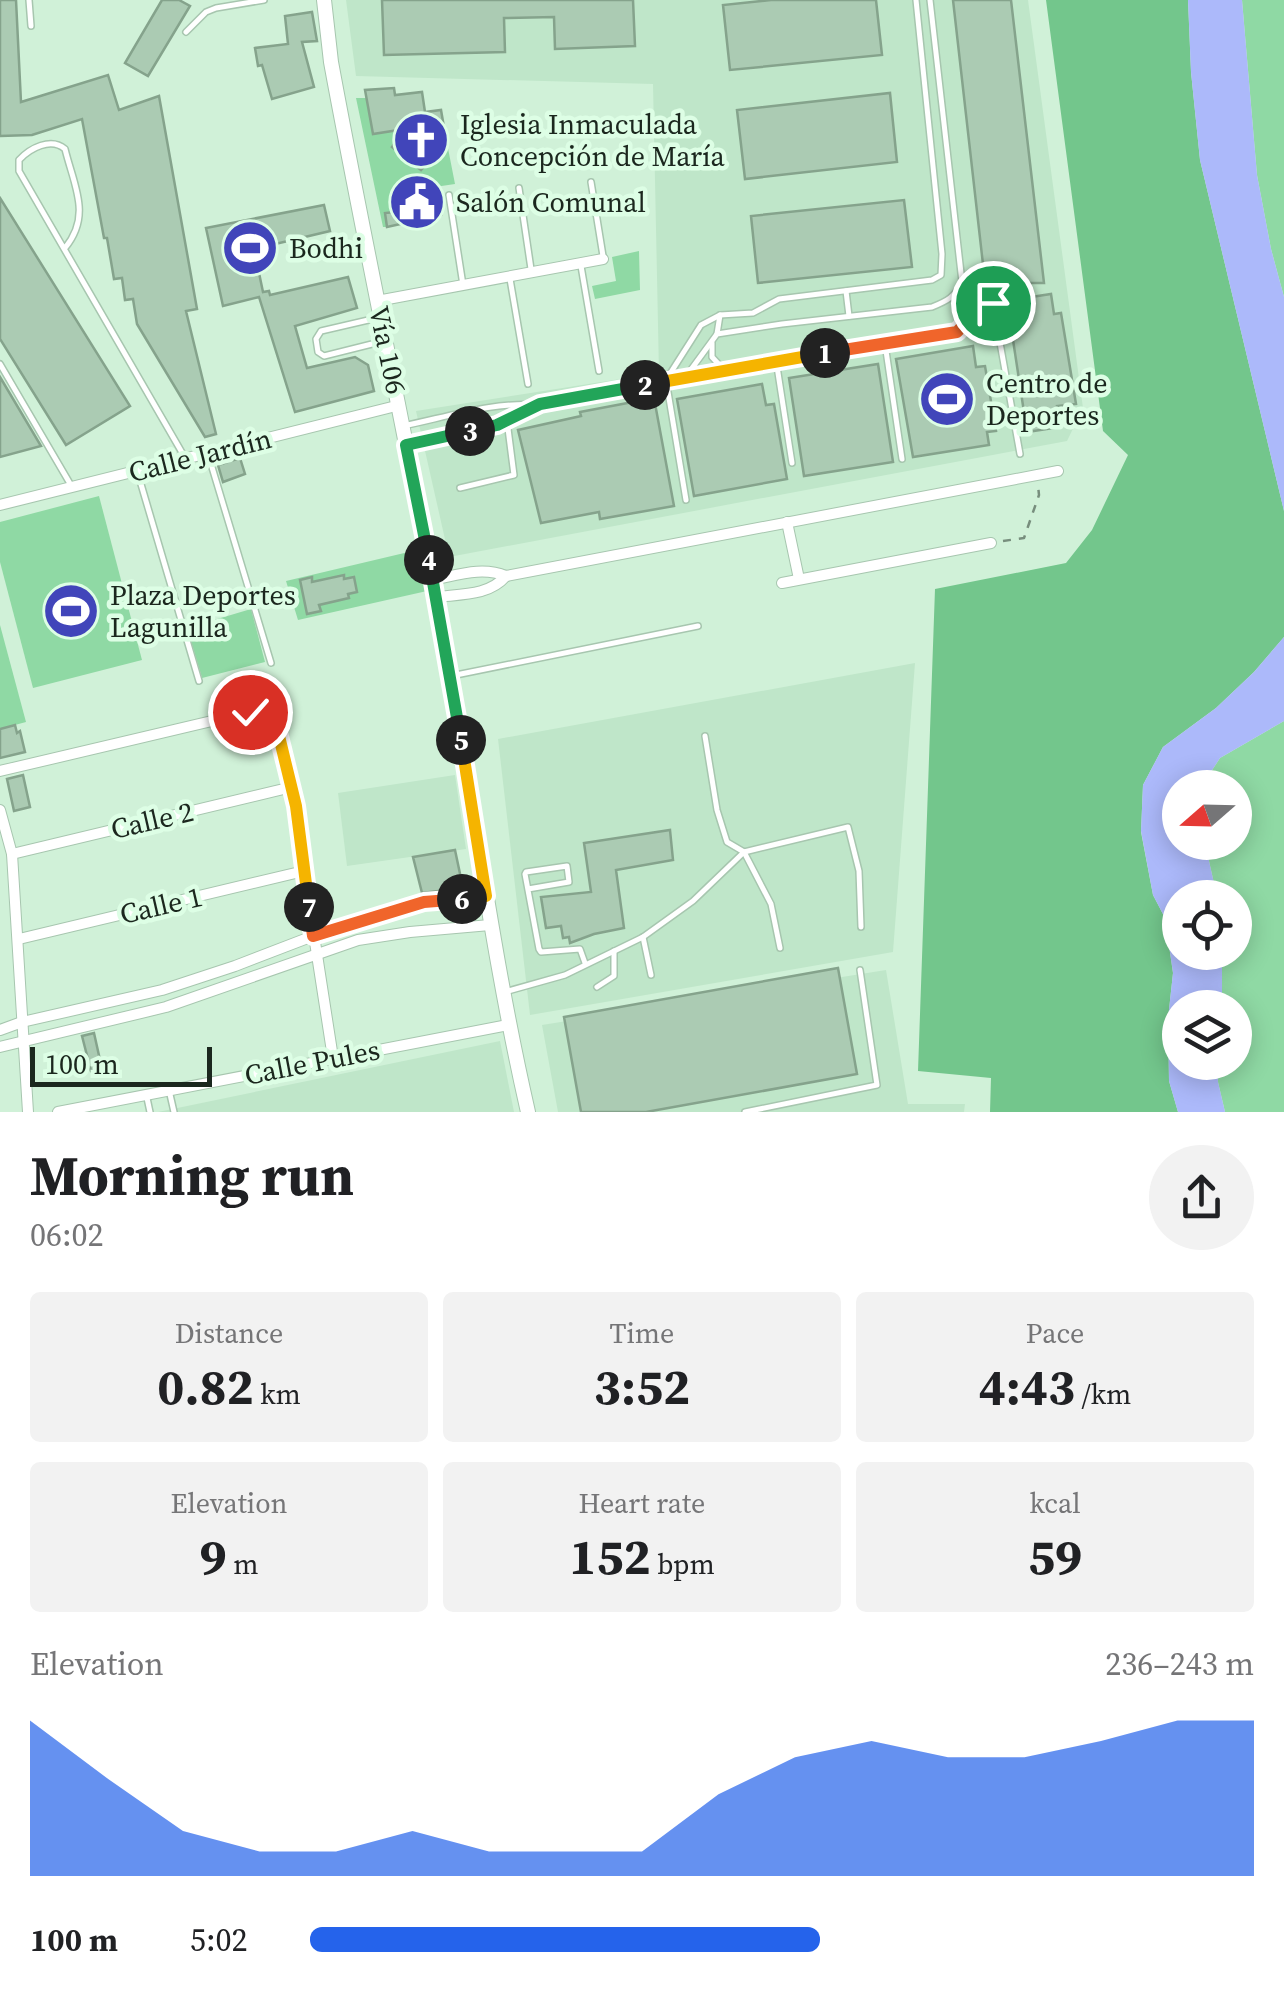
<!DOCTYPE html>
<html lang="en">
<head>
<meta charset="utf-8">
<style>
  body { margin:0; font-family:"Source Serif 4",serif; background:#f2f2f2; color:#202124; height:100vh; display:flex; flex-direction:column; font-size:38px; white-space:nowrap }
  * { box-sizing:border-box; margin:0 }
  p { font-size:32px; color:#757577 }
  .icon { flex:none; width:55px; height:55px; fill:none; stroke:currentColor; stroke-width:2; stroke-linecap:round; stroke-linejoin:round }
  .map { position:relative; height:1112px; overflow:hidden }
  .panel { display:flex; flex-direction:column; background:#fff; flex:1 }
  .panel>* { flex:none }
  .needle { width:65px; rotate:250deg }
  .buttons { position:absolute; left:1162px; top:770px; display:grid; gap:20px }
  .buttons a { display:grid; place-items:center; width:90px; height:90px; border-radius:50%; background:#fff; box-shadow:0 5px 25px #0003; font-size:50px }
  .scale { position:absolute; left:30px; bottom:25px; width:182px; box-sizing:border-box; padding-left:10px; border:5px solid #1b271e; border-top:0; font-size:28px; line-height:35px; white-space:nowrap; color:#1b271e; -webkit-text-stroke:8px #ddfee5; paint-order:stroke }
  .pin { position:absolute; display:grid; place-items:center; width:85px; height:85px; color:#fff; margin:-42px; border:5px solid #fff; border-radius:50%; box-shadow:0 2px 10px #0007 }
  .km { position:absolute; width:50px; height:50px; margin:-25px; border-radius:50%; background:#222; color:#fff; font-size:28px; line-height:50px; text-align:center }
  .round { display:grid; place-items:center; flex:none; width:105px; height:105px; border-radius:52px; background:#f2f2f2 }
  .overview { display:flex; align-items:center; justify-content:space-between; height:170px; padding:0 30px }
  h1 { font-size:55px; font-weight:700; line-height:75px }
  .metrics { display:grid; grid-template-columns:repeat(3,1fr); gap:15px; height:170px; padding:10px 30px }
  .metrics div { display:grid; align-content:center; border-radius:10px; background:#f2f2f2; text-align:center }
  .metrics b { font-size:50px; font-weight:700 }
  .metrics small { font-size:28px; font-weight:400 }
  .metrics p { font-size:28px }
  .chart { height:280px; padding:20px 30px }
  .chart p { display:flex; justify-content:space-between }
  .chart svg { width:100%; height:180px; margin-top:10px; fill:#2563eb; opacity:.7 }
  ul { padding:0 30px; list-style:none; font-size:32px }
  li { display:grid; grid-template-columns:160px 120px 1fr; align-items:center; height:75px }
  li i { height:25px; border-radius:12px; background:#2563eb }
  .map>svg:first-child { display:block }
</style>
</head>
<body>
<div class="map">
<svg width="1284" height="1112" viewBox="0 0 1284 1112">
  <rect width="100%" height="100%" fill="#d0f1d8"/>
  <!-- built -->
  <g fill="#bfe6c9">
    <polygon points="346,0 1028,0 1083,408 1067,441 449,557 416,411 659,373 653,84 356,76"/>
    <polygon points="915,663 893,952 530,1015 498,739"/>
    <polygon points="455,775 466,849 347,866 338,793"/>
    <polygon points="886,970 908,1104 965,1104 964,1112 558,1112 542,1025"/>
    <polygon points="500,1041 514,1112 158,1112"/>
  </g>
  <!-- green -->
  <g fill="#8fd9a4" fill-rule="evenodd">
    <polygon points="1242,0 1284,0 1284,297 1271,249 1257,175"/>
    <polygon points="356,98 367,98 374,134 406,129 420,112 393,147 420,170 428,162 426,159 445,133 455,184 394,193 395,212 385,213 387,227 383,227"/>
    <polygon points="639,251 640,290 595,299 592,286 616,281 612,257"/>
    <polygon points="99,496 142,660 33,688 0,562 0,522"/>
    <path d="M417,550L427,591L298,620L286,581ZM343,575L345,579L354,578L357,591L348,594L349,598L319,605L320,611L308,613L300,580L311,577L312,582Z"/>
    <polygon points="251,609 265,662 202,678 187,628"/>
    <polygon points="0,625 26,722 0,729"/>
    <polygon points="1284,721 1284,1112 1225,1112 1218,1082 1217,1063 1235,1062 1235,1008 1222,1007 1222,953 1235,952 1235,898 1217,897 1205,843 1235,842 1235,788 1204,788 1205,781 1220,758"/>
  </g>
  <!-- forest -->
  <polygon fill="#73c68c" points="1046,0 1188,0 1191,72 1200,160 1284,511 1284,637 1254,672 1216,708 1163,747 1143,785 1141,832 1153,895 1165,918 1173,973 1168,1019 1169,1081 1178,1112 990,1112 991,1078 918,1071 935,589 1066,563 1092,530 1128,455 1103,431"/>
  <!-- water -->
  <g fill="#acb9fa">
    <polygon points="1188,0 1242,0 1257,175 1271,249 1284,297 1284,511 1200,160 1191,72"/>
    <polygon points="1284,637 1284,721 1220,758 1205,781 1204,787 1180,788 1180,842 1205,843 1217,897 1180,898 1180,952 1222,953 1222,1007 1180,1008 1180,1062 1217,1063 1218,1082 1225,1112 1178,1112 1169,1081 1168,1019 1173,973 1165,918 1153,895 1141,831 1143,785 1163,747 1216,708 1254,672"/>
  </g>
  <!-- building -->
  <g fill="#abcbb3" stroke="#85a38c" stroke-width="2.5">
    <polygon points="0,0 16,0 21,102 108,75 119,110 159,96 197,309 186,311 216,434 205,437 137,324 133,299 125,300 122,278 114,279 107,238 104,238 82,119 32,135 0,136"/>
    <polygon points="162,0 179,0 190,6 148,76 125,63"/>
    <polygon points="382,0 633,0 635,46 555,49 554,17 504,18 505,52 384,55"/>
    <polygon points="771,0 876,0 882,55 730,70 723,5"/>
    <polygon points="953,0 1011,0 1044,283 1019,283 1005,279 999,282 985,282"/>
    <polygon points="312,12 317,41 302,42 314,87 272,99 262,65 258,66 255,48 288,44 285,16"/>
    <polygon points="394,88 395,95 422,92 425,112 441,110 445,133 426,159 429,161 421,170 392,147 405,129 373,134 365,90"/>
    <polygon points="890,93 897,162 745,179 737,110"/>
    <polygon points="438,187 441,215 387,227 385,213 395,212 394,193"/>
    <polygon points="0,198 130,406 66,445 0,339"/>
    <polygon points="904,200 912,267 758,283 751,216"/>
    <polygon points="324,205 330,231 254,249 263,292 269,291 270,295 348,277 357,308 295,326 307,368 355,357 368,365 374,391 295,412 259,297 223,306 206,228"/>
    <polygon points="1051,294 1054,314 1061,313 1076,404 1057,406 1060,427 1027,432 1010,320 1020,319 1018,299"/>
    <polygon points="973,346 976,367 985,366 996,431 987,432 989,445 913,457 896,359"/>
    <polygon points="878,364 893,462 804,476 789,378"/>
    <polygon points="0,377 41,446 0,457"/>
    <polygon points="762,384 766,405 774,404 787,479 694,496 677,399"/>
    <polygon points="654,398 674,506 600,519 599,512 541,523 518,430 581,416 580,412"/>
    <polygon points="240,458 245,474 223,482 218,465"/>
    <polygon points="344,575 344,579 354,577 357,592 348,594 349,598 319,605 321,611 307,614 300,580 312,577 312,582"/>
    <polygon points="15,725 17,733 20,731 25,752 0,758 0,729"/>
    <polygon points="23,775 30,807 14,811 7,779"/>
    <polygon points="670,830 673,860 616,870 624,928 594,934 570,943 569,937 563,938 561,926 546,928 541,897 591,892 584,843"/>
    <polygon points="455,850 463,888 422,893 413,857"/>
    <polygon points="838,968 857,1074 646,1112 581,1112 564,1017"/>
    <polygon points="94,1033 102,1069 91,1071 82,1036"/>
  </g>
  <g fill="none" stroke-linecap="round" stroke-linejoin="round">
    <!-- lane casing -->
    <g stroke="#a7c6af" stroke-width="8">
      <g id="lane">
        <polyline points="29,0 31,26"/>
        <polyline points="186,32 206,12 216,8 264,0"/>
        <polyline points="591,182 603,256"/>
        <polyline points="519,188 531,269"/>
        <polyline points="449,195 463,285"/>
        <path d="M65,248C92,215 74,186 65,149C51,137 30,148 19,160V171L184,456"/>
        <polyline points="581,266 599,371"/>
        <polyline points="510,279 528,384"/>
        <polyline points="846,291 849,316"/>
        <polyline points="985,302 1005,285"/>
        <polyline points="1004,314 1012,298 1014,286"/>
        <polyline points="377,318 321,331 316,339 318,352 324,356 384,341"/>
        <polyline points="997,326 1020,454"/>
        <polyline points="717,334 720,315"/>
        <polyline points="712,343 712,357 724,370"/>
        <polyline points="885,344 902,459"/>
        <polyline points="776,360 792,463"/>
        <polyline points="0,364 72,487"/>
        <path d="M687,375L717,334L782,324L932,307C947,301 955,297 962,282L930,0"/>
        <path d="M403,426C447,417 495,401 540,405L776,360L957,332C976,331 1003,333 1002,309L998,304L984,303L957,332"/>
        <polyline points="410,444 497,425 537,406"/>
        <polyline points="208,454 271,663"/>
        <polyline points="138,474 199,681"/>
        <polyline points="460,488 514,475 507,421"/>
        <polyline points="686,500 666,380 701,325 720,315 753,313 779,299 932,280 941,275 942,254 916,0"/>
        <polyline points="451,676 698,626"/>
        <polyline points="705,736 717,810 727,842 744,852 771,904 780,948"/>
        <polyline points="528,889 569,882 567,866 526,872 525,874 539,949 541,952 580,949 585,963"/>
        <polyline points="643,937 651,975"/>
        <polyline points="597,987 614,976 614,951"/>
        <polyline points="508,991 565,975 643,937 693,901 744,852 848,827 859,871 861,927"/>
        <polyline points="169,1090 174,1112"/>
        <polyline points="147,1098 150,1112"/>
        <polyline points="745,1112 877,1085 860,970"/>
      </g>
    </g>
    <!-- street casing -->
    <g stroke="#a7c6af" stroke-width="12">
      <g id="street">
        <polyline points="377,301 603,259"/>
        <polyline points="0,505 400,405"/>
        <polyline points="787,522 799,579"/>
        <path d="M432,580C458,575 482,566 506,576L1058,471"/>
        <polyline points="782,583 991,543"/>
        <path d="M436,597C461,594 489,596 506,576"/>
        <path d="M0,771L250,712C262,713 270,717 277,727L296,806L304,871L333,1058"/>
        <polyline points="0,810 12,854 28,1112"/>
        <polyline points="12,854 292,787"/>
        <polyline points="19,939 304,871"/>
        <polyline points="0,1030 22,1022 162,990 235,966 313,936 423,902 486,896"/>
        <polyline points="0,1047 166,1007 358,940 410,932 490,925"/>
        <polyline points="58,1112 508,1025"/>
      </g>
    </g>
    <!-- secondary casing -->
    <g stroke="#a7c6af" stroke-width="16">
      <path id="secondary" d="M324,0L331,62C368,263 412,463 448,665C475,814 494,964 528,1112"/>
    </g>
    <!-- path -->
    <polyline stroke="#778e7d" stroke-width="2.5" stroke-dasharray="8 8" stroke-linecap="butt" points="1003,541 1024,538 1039,495 1038,485"/>
    <!-- lane -->
    <use href="#lane" stroke="#fff" stroke-width="5"/>
    <!-- street -->
    <use href="#street" stroke="#fff" stroke-width="10"/>
    <!-- secondary -->
    <use href="#secondary" stroke="#fff" stroke-width="14"/>
  </g>
  <g fill="none" stroke-linecap="round" stroke-linejoin="round">
    <!-- split-1 casing -->
    <g stroke="#fff" stroke-width="20">
      <polyline id="split-1" points="825,353 957,332 984,303 993,303"/>
    </g>
    <!-- split-2 casing -->
    <g stroke="#fff" stroke-width="20">
      <polyline id="split-2" points="645,385 825,353"/>
    </g>
    <!-- split-3 casing -->
    <g stroke="#fff" stroke-width="20">
      <polyline id="split-3" points="470,431 497,425 540,404 645,385"/>
    </g>
    <!-- split-4 casing -->
    <g stroke="#fff" stroke-width="20">
      <polyline id="split-4" points="429,560 406,445 470,431"/>
    </g>
    <!-- split-5 casing -->
    <g stroke="#fff" stroke-width="20">
      <polyline id="split-5" points="429,560 461,740"/>
    </g>
    <!-- split-6 casing -->
    <g stroke="#fff" stroke-width="20">
      <polyline id="split-6" points="461,740 486,896 462,899"/>
    </g>
    <!-- split-7 casing -->
    <g stroke="#fff" stroke-width="20">
      <polyline id="split-7" points="309,907 313,936 424,902 462,899"/>
    </g>
    <!-- split-8 casing -->
    <g stroke="#fff" stroke-width="20">
      <polyline id="split-8" points="250,712 267,716 277,728 296,806 309,907"/>
    </g>
    <!-- split-1 -->
    <use href="#split-1" stroke="#f0652b" stroke-width="12"/>
    <!-- split-2 -->
    <use href="#split-2" stroke="#f5b400" stroke-width="12"/>
    <!-- split-3 -->
    <use href="#split-3" stroke="#22a559" stroke-width="12"/>
    <!-- split-4 -->
    <use href="#split-4" stroke="#22a559" stroke-width="12"/>
    <!-- split-5 -->
    <use href="#split-5" stroke="#22a559" stroke-width="12"/>
    <!-- split-6 -->
    <use href="#split-6" stroke="#f5b400" stroke-width="12"/>
    <!-- split-7 -->
    <use href="#split-7" stroke="#f0652b" stroke-width="12"/>
    <!-- split-8 -->
    <use href="#split-8" stroke="#f5b400" stroke-width="12"/>
  </g>
  <!-- icons -->
  <defs>
    <g id="church-disc" transform="scale(2.875)"><circle r="9.5" fill="#4145ba" stroke="#ddfee5"/><path d="M-1.2-6h2.4v3.5h3.3v2.4h-3.3V6h-2.4V-.1h-3.3v-2.4h3.3Z" fill="#fff"/></g>
    <g id="civic-disc" transform="scale(2.875)"><circle r="9.5" fill="#4145ba" stroke="#ddfee5"/><path d="M-.6-6.5H3V-4.5H.6V-3L4-1V1h2V6H-6V1h2V-1L-.6-3ZM-1.2 2.5V6h2.4V2.5Z" fill="#fff"/></g>
    <g id="stadium-disc" transform="scale(2.875)"><circle r="9.5" fill="#4145ba" stroke="#ddfee5"/><path d="M0-5a6.5 5 0 1 0 0 10a6.5 5 0 1 0 0-10ZM-3.5-1.8h7v3.6h-7Z" fill="#fff"/></g>
  </defs>
  <g fill-rule="evenodd">
    <use href="#church-disc" x="421" y="140"/>
    <use href="#civic-disc" x="417" y="202"/>
    <use href="#stadium-disc" x="250" y="248"/>
    <use href="#stadium-disc" x="947" y="399"/>
    <use href="#stadium-disc" x="71" y="611"/>
  </g>
  <g text-anchor="middle" stroke-width="9" stroke-linejoin="round" paint-order="stroke">
    <!-- poi labels -->
    <g font-size="28" fill="#1b271e" stroke="#ddfee5" text-anchor="start">
      <text x="460" y="134">Iglesia Inmaculada<tspan x="460" dy="32">Concepción de María</tspan></text>
      <text x="456" y="212">Salón Comunal</text>
      <text x="289" y="258">Bodhi</text>
      <text x="986" y="393">Centro de<tspan x="986" dy="32">Deportes</tspan></text>
      <text x="110" y="605">Plaza Deportes<tspan x="110" dy="32">Lagunilla</tspan></text>
    </g>
    <!-- street labels -->
    <g font-size="28" fill="#1b271e" stroke="#ddfee5">
      <text transform="translate(388 350) rotate(78)" y="10">Vía 106</text>
      <text transform="translate(200 455) rotate(-14)" y="10">Calle Jardín</text>
      <text transform="translate(152 820) rotate(-13)" y="10">Calle 2</text>
      <text transform="translate(161 905) rotate(-13)" y="10">Calle 1</text>
      <text transform="translate(312 1062) rotate(-11)" y="10">Calle Pules</text>
    </g>
  </g>
</svg>
<div class="buttons">
<a><svg class="needle" viewBox="-14 -14 28 28"><path d="M0-13l5 13h-10z" fill="#e53935"/><path d="M0 13l5-13h-10z" fill="#757577"/></svg></a>
<a><svg class="icon" aria-label="locate" viewBox="0 0 24 24"><circle cx="12" cy="12" r="6"/><path d="M12 2v4M12 18v4M2 12h4M18 12h4"/></svg></a>
<a><svg class="icon" aria-label="layers" viewBox="0 0 24 24"><path d="M12 4l9 5-9 5-9-5zM3 14l9 5 9-5"/></svg></a>
</div>
<div class="scale">100 m</div>
<div class="pin" style="left:993px;top:303px;background:#1e9e55"><svg class="icon" aria-label="arrive" viewBox="0 0 24 24"><path d="M6 21V4h12l-3 4 3 4H6"/></svg></div>
<div class="pin" style="left:250px;top:712px;background:#d93025"><svg class="icon" aria-label="check" viewBox="0 0 24 24"><path d="M5 12l5 5 9-10"/></svg></div>
<b class="km" style="left:825px;top:353px">1</b>
<b class="km" style="left:645px;top:385px">2</b>
<b class="km" style="left:470px;top:431px">3</b>
<b class="km" style="left:429px;top:560px">4</b>
<b class="km" style="left:461px;top:740px">5</b>
<b class="km" style="left:462px;top:899px">6</b>
<b class="km" style="left:309px;top:907px">7</b>
</div>
<section class="panel">
<div class="overview"><div><h1>Morning run</h1><p>06:02</p></div><a class="round"><svg class="icon" aria-label="share" viewBox="0 0 24 24"><path d="M12 15V3M7 8l5-5 5 5M5 13v7h14v-7"/></svg></a></div>
<div class="metrics">
<div><p>Distance</p><b>0.82<small> km</small></b></div>
<div><p>Time</p><b>3:52</b></div>
<div><p>Pace</p><b>4:43<small> /km</small></b></div>
</div>
<div class="metrics">
<div><p>Elevation</p><b>9<small> m</small></b></div>
<div><p>Heart rate</p><b>152<small> bpm</small></b></div>
<div><p>kcal</p><b>59</b></div>
</div>
<div class="chart"><p><span>Elevation</span>236–243 m</p>
<svg viewBox="0 0 160 44" preserveAspectRatio="none"><path d="M0 44V6L10 20L20 33L30 38L40 38L50 33L60 38L70 38L80 38L90 24L100 15L110 11L120 15L130 15L140 11L150 6L160 6V44z"/></svg>
</div>
<ul>
<li><b>100 m</b>5:02<i style="width:54%"></i></li>
</ul>
</section>
</body>
</html>
